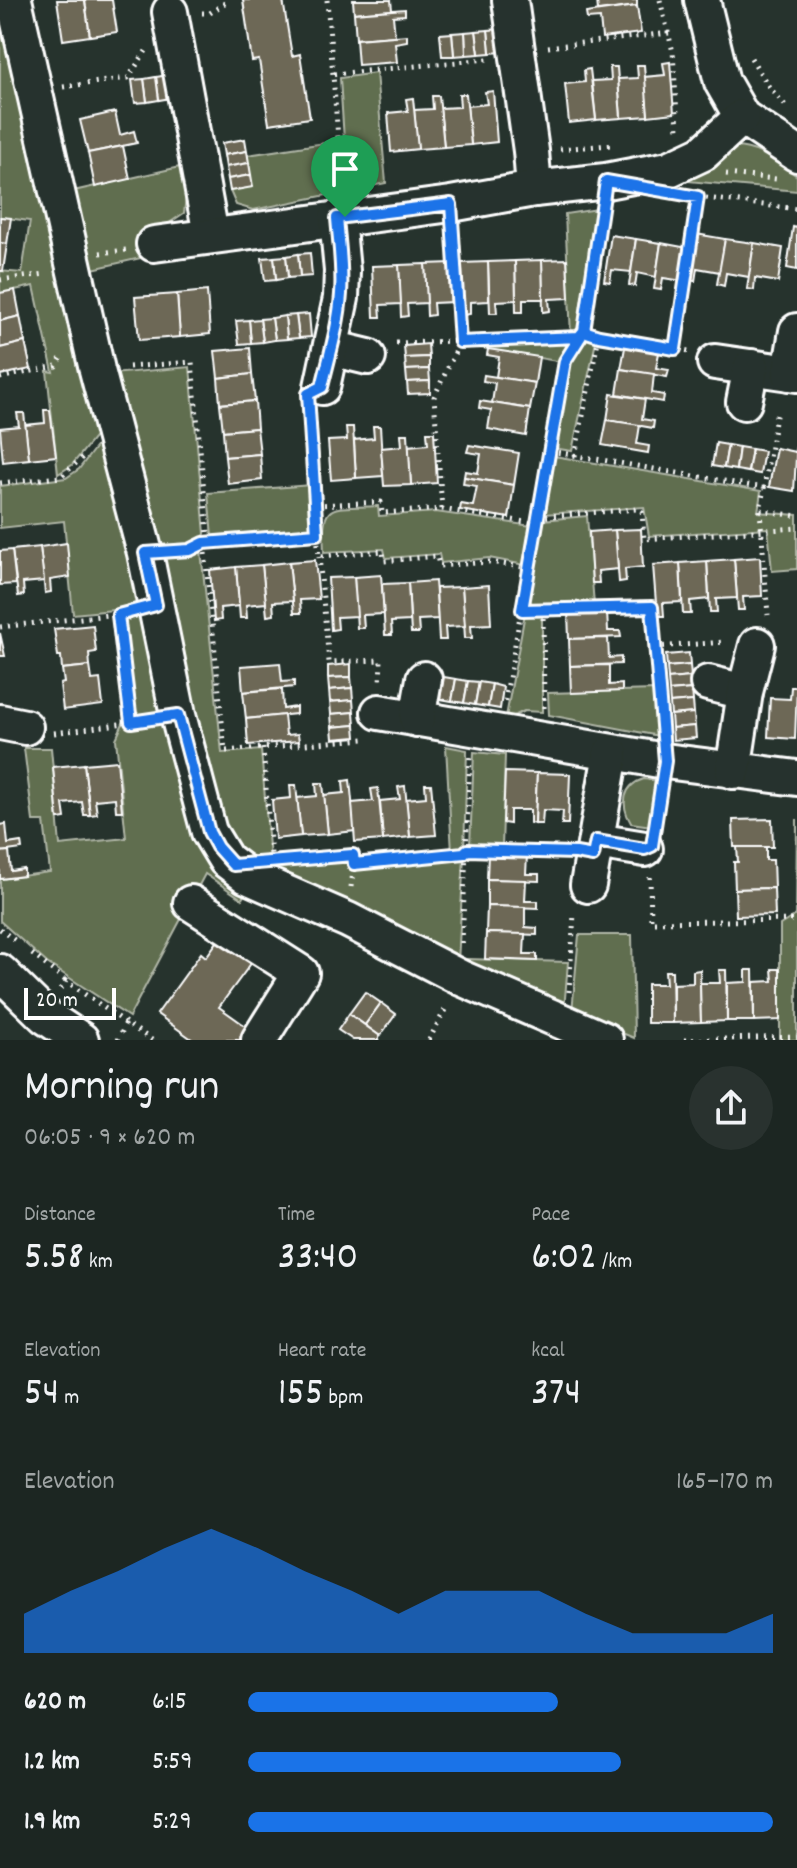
<!DOCTYPE html>
<html lang="en">
<head>
<meta charset="utf-8">
<style>
  body { margin:0; font-family:Dekko,sans-serif; background:#29322f; color:#f1f3f6; height:100vh; display:flex; flex-direction:column; font-size:30px; white-space:nowrap }
  * { box-sizing:border-box; margin:0 }
  p { font-size:26px; color:#a0a5a5 }
  .icon { flex:none; width:44px; height:44px; fill:none; stroke:currentColor; stroke-width:2; stroke-linecap:round; stroke-linejoin:round }
  .map { position:relative; height:1040px; overflow:hidden }
  .sheet { display:flex; flex-direction:column; background:#1c2622; flex:1 }
  .sheet>* { flex:none }
  .scale { position:absolute; left:24px; bottom:20px; width:92px; box-sizing:border-box; padding-left:8px; border:4px solid #fff; border-top:0; font-size:22px; line-height:28px; white-space:nowrap; color:#fff; -webkit-text-stroke:6px #26332d; paint-order:stroke }
  .pin { position:absolute; display:grid; place-items:center; width:68px; height:68px; color:#fff; margin:-82px -34px; border-radius:50% 50% 50% 0; rotate:-45deg; box-shadow:0 0 8px #0007 }
  .pin .icon { rotate:45deg }
  .round { display:grid; place-items:center; flex:none; width:84px; height:84px; border-radius:42px; background:#29322f }
  .headline { display:flex; align-items:center; justify-content:space-between; height:136px; padding:0 24px }
  h1 { font-size:44px; font-weight:600; line-height:60px }
  .metrics { display:grid; grid-template-columns:repeat(3,1fr); gap:12px; height:136px; padding:8px 24px }
  .metrics div { display:grid; align-content:center }
  .metrics b { font-size:40px; font-weight:600 }
  .metrics small { font-size:22px; font-weight:400 }
  .metrics p { font-size:22px }
  .chart { height:224px; padding:16px 24px }
  .chart p { display:flex; justify-content:space-between }
  .chart svg { width:100%; height:144px; margin-top:8px; fill:#1a73e8; opacity:.7 }
  ul { padding:0 24px; list-style:none; font-size:26px }
  li { display:grid; grid-template-columns:128px 96px 1fr; align-items:center; height:60px }
  li i { height:20px; border-radius:10px; background:#1a73e8 }
  .map>svg:first-child { display:block }
</style>
</head>
<body>
<div class="map">
<svg width="797" height="1040" viewBox="0 0 797 1040">
  <rect width="100%" height="100%" fill="#26332d"/>
  <filter id="ink" filterUnits="userSpaceOnUse"><feTurbulence type="fractalNoise" baseFrequency=".0125" numOctaves="2"/><feDisplacementMap in="SourceGraphic" scale="16" xChannelSelector="R" yChannelSelector="G"/><feConvolveMatrix kernelMatrix="1 2 1 2 8 2 1 2 1" color-interpolation-filters="sRGB"/></filter>
  <g filter="url(#ink)">
    <!-- green -->
    <g fill="#606e4f" stroke="#b0b6a7" stroke-width="2">
      <polygon points="0,0 47,197 184,166 187,189 184,213 156,232 154,255 66,275 89,376 190,367 205,534 199,544 201,551 222,753 261,750 270,859 242,861 231,851 102,428 72,465 58,474 47,371 53,372 34,286 0,293 0,271 22,273 30,221 0,217"/>
      <polygon points="376,73 386,183 253,210 236,205 230,191 248,155 344,140 340,78"/>
      <path d="M733,147C757,146 777,163 797,176V191L687,181L694,167Z"/>
      <polygon points="598,209 580,331 571,335 565,214"/>
      <polygon points="584,335 597,337 572,451 553,448 568,360"/>
      <polygon points="574,340 562,362 464,345"/>
      <polygon points="104,436 144,607 73,614 64,521 0,528 0,486 66,478 79,469"/>
      <polygon points="554,456 761,491 758,512 797,515 797,569 772,571 768,528 649,536 644,507 544,514"/>
      <polygon points="311,485 311,531 212,537 208,493"/>
      <path d="M378,506L379,516L436,512L532,526L525,565L489,558L441,563L439,554L386,558L384,549L324,552C321,499 331,509 378,506Z"/>
      <polygon points="587,516 594,605 542,607 542,712 524,711 510,718 506,717 542,520"/>
      <polygon points="145,612 228,875 226,882 246,891 242,899 205,874 129,1017 47,963 0,921 0,879 50,872 44,821 33,821 24,748 51,748 60,845 126,838 116,739 131,705 121,621"/>
      <polygon points="655,690 659,736 549,715 548,693"/>
      <polygon points="446,746 467,750 464,851 452,852"/>
      <polygon points="474,752 505,755 502,847 470,846"/>
      <path d="M644,779L659,781L652,826L631,823C620,805 623,785 644,779Z"/>
      <polygon points="797,819 797,1040 780,1040 780,925 796,915"/>
      <polygon points="464,856 458,962 252,866"/>
      <polygon points="579,935 632,935 634,1038 572,1012"/>
      <polygon points="467,959 568,962 564,1010 466,965"/>
    </g>
    <!-- building -->
    <g fill="#6d6756" stroke="#fff" stroke-width="2">
      <polygon points="57,0 85,0 90,36 63,40"/>
      <polygon points="85,0 112,0 117,32 90,36"/>
      <polygon points="243,0 283,0 292,56 300,54 310,118 269,124 259,60 252,61"/>
      <polygon points="353,0 391,0 392,10 354,13"/>
      <polygon points="597,0 637,0 637,6 598,11"/>
      <polygon points="637,6 641,33 602,38 600,18 587,19 586,13"/>
      <polygon points="405,9 405,15 393,16 395,36 356,39 354,13"/>
      <polygon points="501,29 502,52 490,53 488,30"/>
      <polygon points="488,30 490,53 479,54 476,31"/>
      <polygon points="476,31 479,54 466,55 465,32"/>
      <polygon points="465,32 466,55 454,56 452,33"/>
      <polygon points="452,33 454,56 442,56 440,34"/>
      <polygon points="407,35 407,41 395,43 397,62 358,65 356,39"/>
      <polygon points="670,62 674,113 648,116 644,77 665,75 663,63"/>
      <polygon points="637,65 644,65 648,116 621,118 618,79 638,78"/>
      <polygon points="610,67 617,67 621,118 596,120 592,81 611,80"/>
      <polygon points="590,69 596,120 569,123 565,84 585,82 584,70"/>
      <polygon points="168,75 171,98 159,100 156,77"/>
      <polygon points="156,77 159,100 147,102 144,79"/>
      <polygon points="144,79 147,102 135,103 132,80"/>
      <polygon points="493,91 497,142 471,145 467,106 487,104 485,92"/>
      <polygon points="459,94 466,94 471,145 444,147 440,108 460,107"/>
      <polygon points="432,96 439,96 444,147 418,149 414,110 433,109"/>
      <polygon points="413,98 418,149 391,152 388,113 408,111 406,99"/>
      <polygon points="115,112 120,135 134,131 137,143 88,153 80,120"/>
      <polygon points="245,139 247,151 224,155 222,143"/>
      <polygon points="123,146 130,179 95,187 88,153"/>
      <polygon points="247,151 249,163 226,167 224,155"/>
      <polygon points="249,163 251,175 228,179 226,167"/>
      <polygon points="251,175 253,187 230,191 228,179"/>
      <polygon points="0,217 11,218 7,244 0,243"/>
      <polygon points="793,227 797,228 797,270 787,268"/>
      <polygon points="696,234 725,239 720,272 697,268 695,281 688,280"/>
      <polygon points="611,235 636,239 631,272 612,270 610,282 604,281"/>
      <polygon points="636,239 661,243 656,277 637,273 635,286 629,285"/>
      <polygon points="725,239 754,243 749,277 726,273 724,286 717,284"/>
      <polygon points="0,243 7,244 3,271 0,271"/>
      <polygon points="661,243 688,248 683,281 663,278 661,290 654,289"/>
      <polygon points="754,243 783,248 778,282 755,278 754,290 747,289"/>
      <polygon points="310,253 312,276 300,277 298,254"/>
      <polygon points="298,254 300,277 288,278 286,256"/>
      <polygon points="286,256 288,278 276,280 274,257"/>
      <polygon points="274,257 276,280 265,281 262,258"/>
      <polygon points="567,259 569,298 549,299 550,311 543,312 542,260"/>
      <polygon points="542,260 543,299 523,299 523,312 516,312 515,261"/>
      <polygon points="515,261 516,300 496,301 497,313 490,313 488,262"/>
      <polygon points="488,262 489,301 470,302 470,314 463,315 461,263"/>
      <polygon points="452,263 454,302 433,303 434,315 427,316 425,264"/>
      <polygon points="425,264 427,303 407,304 408,316 401,317 399,265"/>
      <polygon points="399,265 401,304 380,305 381,317 374,317 372,266"/>
      <polygon points="15,290 20,316 0,321 0,293"/>
      <polygon points="207,291 210,334 180,337 177,294"/>
      <polygon points="177,294 180,337 139,340 135,297"/>
      <polygon points="309,314 311,337 299,338 296,315"/>
      <polygon points="296,315 299,338 287,339 285,316"/>
      <polygon points="20,316 25,342 0,348 0,321"/>
      <polygon points="285,316 287,339 275,340 272,318"/>
      <polygon points="272,318 275,340 263,342 260,319"/>
      <polygon points="260,319 263,342 251,343 249,320"/>
      <polygon points="249,320 251,343 239,344 236,321"/>
      <polygon points="25,342 31,369 0,375 0,348"/>
      <polygon points="626,342 660,348 656,368 669,370 667,377 621,369"/>
      <polygon points="428,344 429,357 405,358 404,346"/>
      <polygon points="250,348 252,374 218,378 215,351"/>
      <polygon points="488,349 539,357 535,383 496,377 499,357 487,355"/>
      <polygon points="429,357 429,369 406,370 405,358"/>
      <polygon points="429,369 430,381 407,382 406,370"/>
      <polygon points="621,369 654,374 652,393 664,395 663,402 617,394"/>
      <polygon points="252,374 255,401 220,404 218,378"/>
      <polygon points="484,375 535,383 530,409 492,403 495,383 483,381"/>
      <polygon points="430,381 430,393 408,394 407,382"/>
      <polygon points="611,394 645,399 642,419 654,421 653,428 607,420"/>
      <polygon points="255,401 257,428 223,431 220,404"/>
      <polygon points="480,401 530,409 526,436 488,429 491,410 479,408"/>
      <polygon points="44,410 50,410 56,456 29,459 25,425 45,423"/>
      <polygon points="17,413 24,413 29,459 3,462 0,428 19,426"/>
      <polygon points="607,420 640,425 637,444 649,446 648,453 602,445"/>
      <polygon points="373,426 380,426 383,476 356,478 354,440 374,438"/>
      <polygon points="346,427 353,427 356,478 331,480 328,441 347,440"/>
      <polygon points="257,428 260,454 225,457 223,431"/>
      <polygon points="427,432 434,432 437,483 411,485 408,446 428,444"/>
      <polygon points="401,434 408,434 411,485 384,486 381,448 402,446"/>
      <polygon points="797,440 794,491 769,487 776,448 795,452"/>
      <polygon points="716,443 728,445 724,468 712,466"/>
      <polygon points="469,445 519,453 514,485 464,477 465,471 478,473 481,454 467,452"/>
      <polygon points="728,445 739,447 736,470 724,468"/>
      <polygon points="739,447 752,449 748,472 736,470"/>
      <polygon points="752,449 764,451 760,474 748,472"/>
      <polygon points="260,454 262,480 228,484 225,457"/>
      <polygon points="464,477 514,485 509,518 460,510 461,504 473,506 477,486 463,484"/>
      <polygon points="641,529 643,567 625,569 626,581 619,582 615,530"/>
      <polygon points="615,530 618,569 598,571 599,583 592,583 589,532"/>
      <polygon points="67,543 70,577 50,580 51,592 45,593 40,547"/>
      <polygon points="40,547 44,581 23,583 24,595 18,596 12,550"/>
      <polygon points="12,550 16,584 0,585 0,551"/>
      <polygon points="760,557 762,596 743,597 744,610 738,610 734,559"/>
      <polygon points="734,559 737,598 716,599 717,612 710,612 707,561"/>
      <polygon points="315,560 319,599 300,600 301,613 294,613 289,562"/>
      <polygon points="707,561 709,599 690,601 691,614 683,614 680,563"/>
      <polygon points="289,562 293,601 273,602 274,615 267,616 262,565"/>
      <polygon points="680,563 682,602 663,603 664,616 657,616 653,565"/>
      <polygon points="262,565 266,603 246,605 247,618 240,618 236,567"/>
      <polygon points="236,567 239,606 220,608 221,620 214,621 210,570"/>
      <polygon points="381,575 384,614 363,615 364,628 357,628 354,577"/>
      <polygon points="354,577 357,616 337,617 338,629 331,630 328,578"/>
      <polygon points="435,581 438,619 418,620 419,633 411,633 408,583"/>
      <polygon points="408,583 410,621 391,622 392,635 385,635 382,584"/>
      <polygon points="489,585 491,624 471,625 472,638 465,638 462,587"/>
      <polygon points="462,587 465,626 445,627 446,640 439,640 436,588"/>
      <polygon points="607,610 608,631 620,631 621,637 569,639 568,612"/>
      <polygon points="93,625 96,652 89,653 90,666 62,669 61,656 58,656 54,629"/>
      <polygon points="0,633 5,656 0,656"/>
      <polygon points="608,638 609,658 621,657 621,664 570,666 569,639"/>
      <polygon points="689,653 690,665 667,667 666,655"/>
      <polygon points="280,663 282,682 294,681 294,687 243,692 241,666"/>
      <polygon points="351,664 351,677 328,678 328,666"/>
      <polygon points="609,665 609,685 622,684 622,691 571,693 570,666"/>
      <polygon points="690,665 691,677 668,679 667,667"/>
      <polygon points="90,666 92,680 100,679 103,705 63,710 60,684 64,683 62,669"/>
      <polygon points="351,677 352,688 329,690 328,678"/>
      <polygon points="444,677 456,679 452,701 440,699"/>
      <polygon points="691,677 692,689 669,691 668,679"/>
      <polygon points="456,679 468,681 464,703 452,701"/>
      <polygon points="468,681 479,682 475,705 464,703"/>
      <polygon points="479,682 492,684 488,707 475,705"/>
      <polygon points="492,684 503,687 500,709 488,707"/>
      <polygon points="791,687 797,687 795,739 768,737 770,698 790,699"/>
      <polygon points="352,688 353,700 330,702 329,690"/>
      <polygon points="282,689 283,709 296,707 296,714 246,719 243,692"/>
      <polygon points="692,689 693,701 670,703 669,691"/>
      <polygon points="353,700 354,712 331,714 330,702"/>
      <polygon points="693,701 694,713 671,715 670,703"/>
      <polygon points="354,712 355,725 332,727 331,714"/>
      <polygon points="694,713 695,726 672,728 671,715"/>
      <polygon points="284,715 286,735 298,734 299,741 248,745 246,719"/>
      <polygon points="355,725 356,737 333,739 332,727"/>
      <polygon points="695,726 696,738 673,740 672,728"/>
      <polygon points="117,761 122,811 116,811 115,798 95,800 97,814 90,815 84,764"/>
      <polygon points="84,764 90,815 84,815 82,802 63,804 65,818 58,819 53,767"/>
      <polygon points="505,772 537,773 535,824 530,823 530,810 510,810 510,824 503,823"/>
      <polygon points="537,773 570,774 568,824 562,824 563,811 543,810 542,824 535,824"/>
      <polygon points="350,780 355,831 328,834 324,795 344,793 343,781"/>
      <polygon points="316,783 323,783 328,834 301,836 297,798 317,796"/>
      <polygon points="425,784 431,784 436,835 410,837 406,799 426,797"/>
      <polygon points="290,785 296,785 301,836 275,839 272,800 291,798"/>
      <polygon points="405,786 410,837 383,840 380,801 400,799 398,787"/>
      <polygon points="378,788 383,840 355,842 352,803 373,801 371,789"/>
      <polygon points="772,819 773,847 734,847 733,820"/>
      <polygon points="6,824 8,844 21,842 22,849 0,852 0,825"/>
      <polygon points="737,847 766,847 766,860 773,860 774,888 735,889 734,862 738,862"/>
      <polygon points="9,851 11,871 24,869 24,876 0,879 0,852"/>
      <polygon points="488,853 527,855 526,874 539,874 539,881 487,879"/>
      <polygon points="487,879 526,880 525,901 538,901 538,908 487,906"/>
      <polygon points="774,888 775,915 736,916 735,889"/>
      <polygon points="487,906 525,907 525,927 537,928 537,935 486,933"/>
      <polygon points="486,933 525,934 524,954 537,954 537,961 485,959"/>
      <polygon points="222,935 255,958 219,1007 254,1032 249,1040 193,1040 157,1014 201,953 206,957"/>
      <polygon points="772,969 780,969 780,1020 754,1021 754,982 773,981"/>
      <polygon points="700,970 701,1022 673,1023 673,984 693,983 693,971"/>
      <polygon points="719,970 726,970 727,1021 701,1022 700,983 720,983"/>
      <polygon points="746,970 753,970 754,1021 727,1021 727,983 746,982"/>
      <polygon points="665,971 672,971 673,1023 647,1023 647,984 666,984"/>
      <polygon points="365,992 381,1003 365,1025 349,1014"/>
      <polygon points="381,1003 396,1014 380,1036 365,1025"/>
      <polygon points="349,1014 380,1036 378,1040 353,1040 338,1030"/>
    </g>
    <g fill="none" stroke-linecap="round" stroke-linejoin="round">
      <!-- minor casing -->
      <g stroke="#fff" stroke-width="40">
        <g id="minor">
          <polyline points="14,0 97,370 145,553 178,715 209,832 226,860 247,876 348,920 461,978 605,1040"/>
          <polyline points="510,0 531,151 534,189"/>
          <polyline points="702,0 722,82 742,117 797,154"/>
          <polyline points="170,12 211,235"/>
          <polyline points="154,244 451,204 534,189 606,181 669,169 703,153 742,117"/>
          <polyline points="331,348 368,357"/>
          <polyline points="715,362 797,374"/>
          <polyline points="790,373 797,331"/>
          <polyline points="322,387 341,298 342,271 337,218"/>
          <polyline points="744,402 751,367"/>
          <polyline points="708,683 745,692"/>
          <polyline points="379,712 665,761 797,778"/>
          <polyline points="417,719 424,679"/>
          <polyline points="0,722 25,727"/>
          <polyline points="733,771 745,692 757,645"/>
          <polyline points="596,841 645,849"/>
          <polyline points="588,885 611,753"/>
          <polyline points="191,903 301,973 259,1040"/>
          <polyline points="0,972 45,1016 81,1040"/>
        </g>
      </g>
      <!-- path -->
      <g stroke="#fff" stroke-width="5" stroke-dasharray="2 6" stroke-linecap="butt">
        <polyline points="327,0 342,188"/>
        <polyline points="660,0 673,52 678,130"/>
        <polyline points="202,13 210,13 229,0"/>
        <polyline points="548,47 669,33"/>
        <polyline points="751,58 769,87 785,105"/>
        <polyline points="334,74 488,59"/>
        <polyline points="63,87 128,78 146,51"/>
        <polyline points="560,149 610,145"/>
        <polyline points="726,174 776,179"/>
        <polyline points="698,197 797,209"/>
        <polyline points="100,253 126,250"/>
        <polyline points="0,280 46,274"/>
        <polyline points="584,331 689,351"/>
        <polyline points="396,343 578,337"/>
        <polyline points="675,349 698,197 689,196"/>
        <polyline points="129,367 192,362 208,535 204,543 225,751 364,739"/>
        <polyline points="0,378 56,366 61,358"/>
        <polyline points="310,415 317,534"/>
        <polyline points="550,451 764,488 760,510 797,516"/>
        <polyline points="575,456 599,336"/>
        <polyline points="0,483 61,477 86,454"/>
        <polyline points="764,488 777,410"/>
        <polyline points="316,505 381,502 382,513 442,509 538,524"/>
        <polyline points="442,509 434,397 460,342 453,233"/>
        <polyline points="760,510 768,615"/>
        <polyline points="538,517 637,509 642,512 644,539 797,528"/>
        <polyline points="176,551 190,550 204,543 317,534 319,556 383,551 384,561 437,556 439,566 489,562 529,568"/>
        <polyline points="319,556 329,662 381,660 380,683"/>
        <polyline points="522,610 652,607 662,730"/>
        <polyline points="543,610 544,709"/>
        <polyline points="118,615 131,722"/>
        <polyline points="0,627 126,613"/>
        <polyline points="655,647 726,642"/>
        <polyline points="505,701 565,361 584,331 603,211"/>
        <polyline points="54,733 147,720"/>
        <polyline points="263,748 271,854"/>
        <polyline points="656,821 660,792"/>
        <polyline points="294,860 353,855 354,864 464,853 467,850 561,853"/>
        <polyline points="650,877 651,922 797,920"/>
        <polyline points="351,887 354,864"/>
        <polyline points="0,929 18,943"/>
        <polyline points="462,943 470,757"/>
        <polyline points="32,954 66,981"/>
        <polyline points="61,989 66,981 126,1023"/>
        <polyline points="569,992 574,914"/>
        <polyline points="118,1040 126,1023 152,1040"/>
        <polyline points="429,1040 447,1006"/>
        <polyline points="684,1040 797,1037"/>
      </g>
      <!-- minor -->
      <use href="#minor" stroke="#26332d" stroke-width="34"/>
    </g>
  </g>
  <g fill="none" stroke-linecap="round" stroke-linejoin="round" filter="url(#ink)">
    <!-- route casing -->
    <g stroke="#fff" stroke-width="16">
      <path id="route" d="M345,217L337,218C339,243 343,268 341,294C339,325 329,357 322,387L308,394L317,534L204,543L190,550L145,553L156,605L118,615L131,722L178,715L209,832L217,847L233,865L353,855L354,864L464,853L467,850L576,853L593,856L596,841L645,849L652,846L665,761L652,607L522,610L565,361L584,331L606,181L698,197L675,349L599,336L584,331L579,337L460,342L451,204L345,217"/>
    </g>
    <!-- route -->
    <use href="#route" stroke="#1a73e8" stroke-width="10"/>
  </g>
</svg>
<div class="scale">20 m</div>
<div class="pin" style="left:345px;top:217px;background:#1e9e55"><svg class="icon" aria-label="arrive" viewBox="0 0 24 24"><path d="M6 21V4h12l-3 4 3 4H6"/></svg></div>
</div>
<section class="sheet">
<div class="headline"><div><h1>Morning run</h1><p>06:05 · 9 × 620 m</p></div><a class="round"><svg class="icon" aria-label="share" viewBox="0 0 24 24"><path d="M12 15V3M7 8l5-5 5 5M5 13v7h14v-7"/></svg></a></div>
<div class="metrics">
<div><p>Distance</p><b>5.58<small> km</small></b></div>
<div><p>Time</p><b>33:40</b></div>
<div><p>Pace</p><b>6:02<small> /km</small></b></div>
</div>
<div class="metrics">
<div><p>Elevation</p><b>54<small> m</small></b></div>
<div><p>Heart rate</p><b>155<small> bpm</small></b></div>
<div><p>kcal</p><b>374</b></div>
</div>
<div class="chart"><p><span>Elevation</span>165–170 m</p>
<svg viewBox="0 0 160 44" preserveAspectRatio="none"><path d="M0 44V32L10 25L20 19L30 12L40 6L50 12L60 19L70 25L80 32L90 25L100 25L110 25L120 32L130 38L140 38L150 38L160 32V44z"/></svg>
</div>
<ul>
<li><b>620 m</b>6:15<i style="width:59%"></i></li>
<li><b>1.2 km</b>5:59<i style="width:71%"></i></li>
<li><b>1.9 km</b>5:29<i style="width:100%"></i></li>
</ul>
</section>
</body>
</html>
